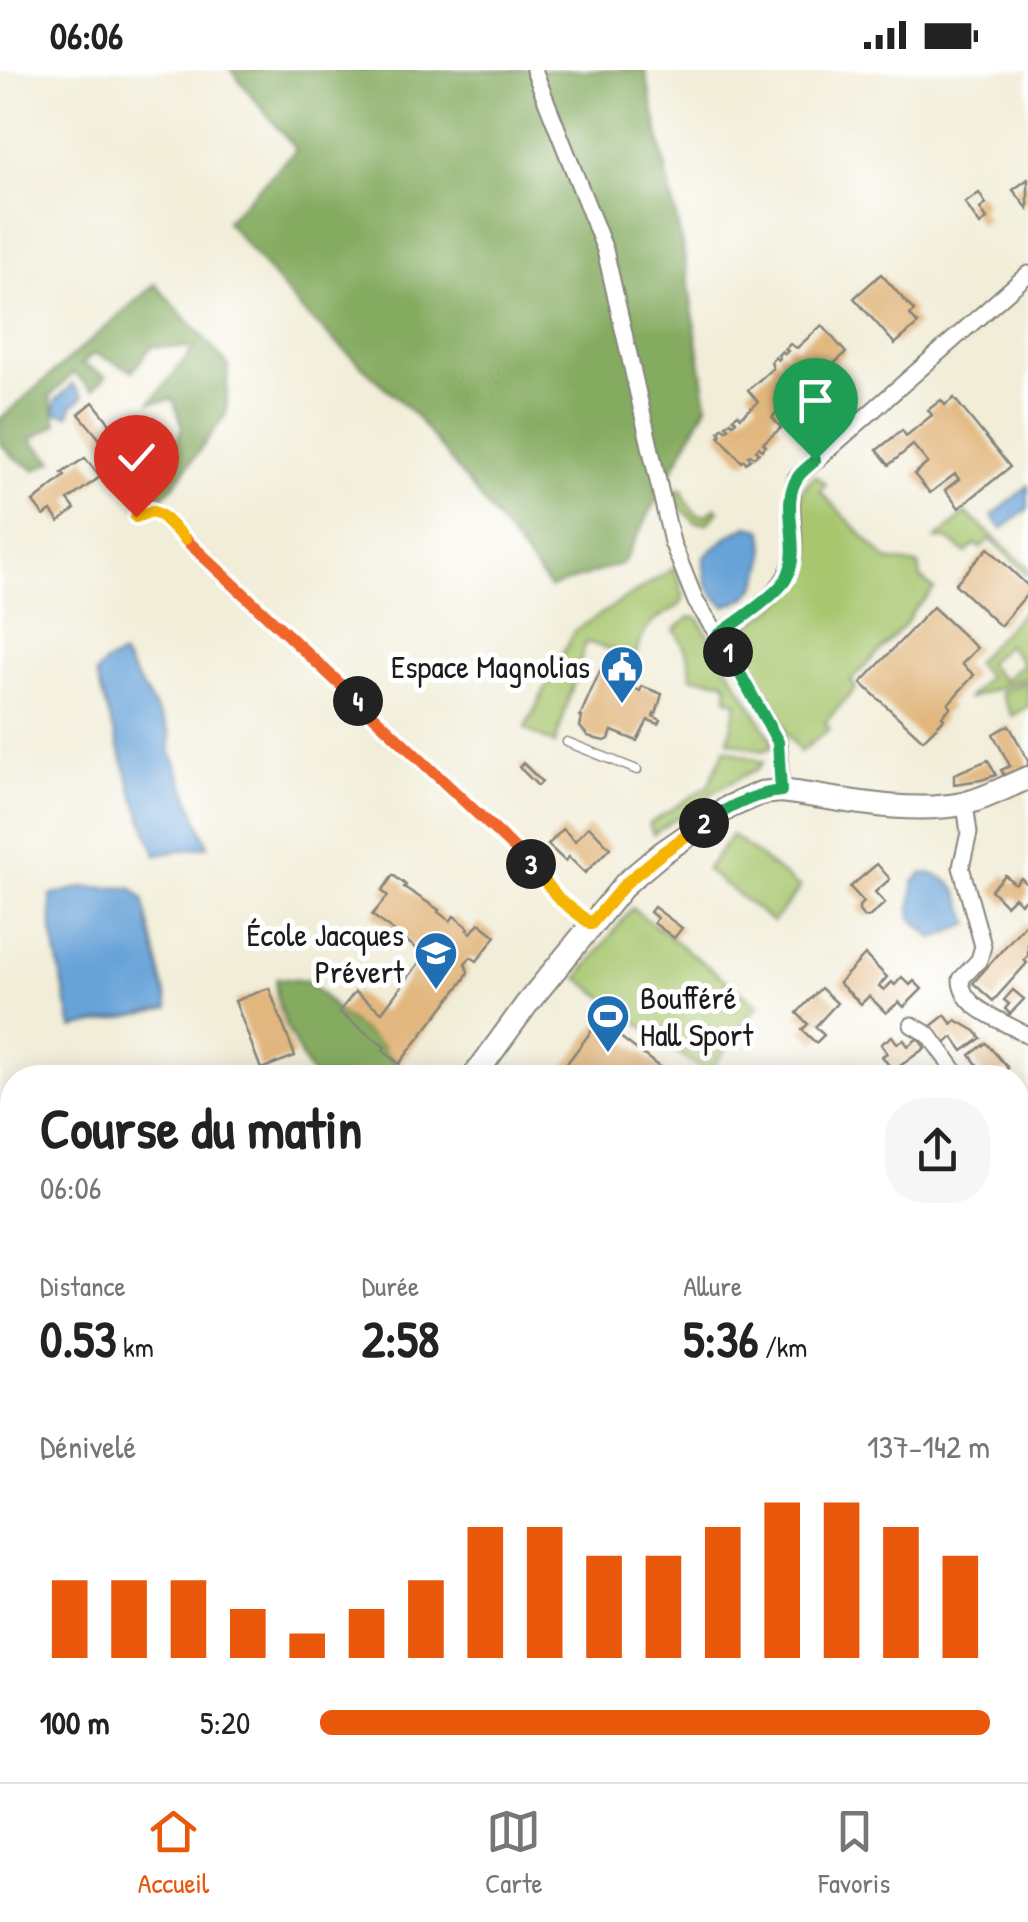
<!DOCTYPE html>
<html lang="fr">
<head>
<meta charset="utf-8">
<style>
  body { margin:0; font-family:"Patrick Hand",sans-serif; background:#f6f6f6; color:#222; height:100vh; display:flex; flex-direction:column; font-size:38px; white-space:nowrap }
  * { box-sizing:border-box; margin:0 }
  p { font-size:32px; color:#767676 }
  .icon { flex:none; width:55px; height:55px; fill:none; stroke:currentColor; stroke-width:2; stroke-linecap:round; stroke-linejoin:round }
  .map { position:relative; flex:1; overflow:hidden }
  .details { position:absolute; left:0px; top:995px; width:1030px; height:718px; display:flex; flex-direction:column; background:#fff; border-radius:40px 40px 0 0; box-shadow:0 5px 25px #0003 }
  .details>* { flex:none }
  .pin { position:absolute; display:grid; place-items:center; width:85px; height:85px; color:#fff; margin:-102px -42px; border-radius:50% 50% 50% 0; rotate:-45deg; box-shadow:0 0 10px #0007 }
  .pin .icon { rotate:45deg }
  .km { position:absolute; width:50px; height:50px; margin:-25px; border-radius:50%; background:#222; color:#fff; font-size:28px; line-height:50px; text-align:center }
  .round { display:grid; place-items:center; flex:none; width:105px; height:105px; border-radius:40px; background:#f6f6f6 }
  .head { display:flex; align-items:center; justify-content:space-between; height:170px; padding:0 40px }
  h1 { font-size:55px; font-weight:700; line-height:75px }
  .metrics { display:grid; grid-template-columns:repeat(3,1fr); gap:15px; height:170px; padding:10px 40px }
  .metrics div { display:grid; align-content:center }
  .metrics b { font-size:50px; font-weight:700 }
  .metrics small { font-size:28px; font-weight:400 }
  .metrics p { font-size:28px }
  .chart { height:280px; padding:20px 40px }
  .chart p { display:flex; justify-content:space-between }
  .chart svg { width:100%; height:180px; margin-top:10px; stroke:#ea580c; stroke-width:6 }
  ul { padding:0 40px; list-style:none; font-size:32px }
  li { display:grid; grid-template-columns:160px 120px 1fr; align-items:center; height:75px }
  li i { height:25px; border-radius:12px; background:#ea580c }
  .status { display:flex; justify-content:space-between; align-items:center; height:70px; padding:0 50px; background:#fff; direction:ltr }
  .status svg { height:28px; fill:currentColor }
  .dock { display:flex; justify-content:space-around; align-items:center; height:140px; border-top:2px solid #e0e0e0; background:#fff; font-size:28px; color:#767676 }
  .dock a { display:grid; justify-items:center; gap:5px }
  .dock .active { color:#ea580c }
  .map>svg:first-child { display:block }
</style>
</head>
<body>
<div class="status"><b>06:06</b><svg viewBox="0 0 49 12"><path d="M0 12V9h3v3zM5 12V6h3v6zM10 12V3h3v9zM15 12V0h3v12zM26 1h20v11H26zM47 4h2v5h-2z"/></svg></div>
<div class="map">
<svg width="1028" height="1712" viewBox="0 0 1028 1712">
  <rect width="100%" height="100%" fill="#fff"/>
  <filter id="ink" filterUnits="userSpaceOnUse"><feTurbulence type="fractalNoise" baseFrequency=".01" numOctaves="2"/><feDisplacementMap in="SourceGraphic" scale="20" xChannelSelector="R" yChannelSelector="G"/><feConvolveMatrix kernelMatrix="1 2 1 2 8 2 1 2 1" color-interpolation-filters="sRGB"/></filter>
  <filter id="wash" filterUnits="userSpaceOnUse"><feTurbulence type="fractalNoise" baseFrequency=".0048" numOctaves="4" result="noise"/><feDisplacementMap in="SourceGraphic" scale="40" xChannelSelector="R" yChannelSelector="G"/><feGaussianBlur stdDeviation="2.25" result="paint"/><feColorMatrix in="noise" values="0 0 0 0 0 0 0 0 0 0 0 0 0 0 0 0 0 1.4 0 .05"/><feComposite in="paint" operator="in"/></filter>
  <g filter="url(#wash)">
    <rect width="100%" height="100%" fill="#f1edd8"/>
    <!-- green -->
    <g fill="#a7c66e" stroke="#627145" stroke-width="2.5" fill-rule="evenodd">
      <path d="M815,405L826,414L820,421L887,490L919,495L921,508L934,519L910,545L908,551L851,611L856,618L825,653L830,659L800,682L787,663L731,566C753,551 786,536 798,511C812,481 790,444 805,417C807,412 812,409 815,405Z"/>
      <polygon points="676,419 682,419 686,431 697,445 707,445 716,437 719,441 707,453 695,452 679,436"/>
      <polygon points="966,443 1028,497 1028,505 990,469 980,478 975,474 966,483 947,469 936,469"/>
      <path d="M674,498C694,545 680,528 650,555C642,562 639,576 635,586L586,572L555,674L525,659L574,561Z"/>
      <path d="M1024,540L1028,544V607L967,629L987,607L975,592ZM1007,575L1023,593L1003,611L987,593Z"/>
      <path d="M690,547L698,548L772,670L771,678L762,681L728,671L737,632L727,629L728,616L724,611L691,607C691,588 685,576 674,560Z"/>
      <polygon points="1028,611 1028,637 1012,646 1000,622"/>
      <polygon points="725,679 763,692 757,699 722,717 653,764 649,754 708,716"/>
      <polygon points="732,765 800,818 773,852 706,800"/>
      <polygon points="632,838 758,935 707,1004 578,908"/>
    </g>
    <!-- forest -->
    <g fill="#85ab61" stroke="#50643e" stroke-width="2.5">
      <polygon points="231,0 645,0 684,185 707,335 623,493 550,518 415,345 302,241 226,151 296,80"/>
      <polygon points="155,214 228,295 226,344 175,414 162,428 136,401 171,382 183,357 173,329 150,333 194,278 152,276 133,301 94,283 82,294 106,306 93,320 73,303 50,327 57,354 31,370 53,391 35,400 14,387 0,374 0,349"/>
      <path d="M277,908L308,911L339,942L385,977L383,980L409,1007H312C300,984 270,933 277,908Z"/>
    </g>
    <!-- water -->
    <g fill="#68a3d8" stroke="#42607a" stroke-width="2.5">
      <polygon points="73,314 83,327 72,336 69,345 55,343 56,330"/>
      <polygon points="1028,416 1028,439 1002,459 992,446"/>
      <path d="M748,456L762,459C768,483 765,515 742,530C737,533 730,534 725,536C707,521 703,510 704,487L732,463Z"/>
      <polygon points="122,585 170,662 170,679 208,776 156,785 134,726 96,604 105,593"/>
      <path d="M929,803C957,809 962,829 970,854L933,869L910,846L914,812L921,804Z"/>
      <polygon points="83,817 132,818 143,829 169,938 72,958 52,861 51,825"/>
    </g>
    <g id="blocks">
      <!-- building -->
      <g fill="#e2b77f">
        <polygon points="1028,109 1028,139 1013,120"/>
        <polygon points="979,123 986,134 980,139 987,149 980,155 965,133"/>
        <polygon points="881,204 914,241 910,245 918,254 895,274 854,228"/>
        <polygon points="822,255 846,283 821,305 839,327 820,343 804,324 789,337 783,337 772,347 781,358 763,373 766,376 762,380 759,377 756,380 759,383 754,387 751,384 748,386 751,389 746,393 744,390 742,392 719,366 721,364 719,361 723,357 726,360 729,358 726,355 731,351 733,354 736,351 733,348 738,344 741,347 758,332 748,320 773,298 771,292 775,287 778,290 780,288 778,285 782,281 785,284 788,281 785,279 790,274 797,278"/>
        <polygon points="954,328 1010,397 959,438 945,420 959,409 955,404 930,423 914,404 928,393 913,375 889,395 877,380 902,360 906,366 932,345 928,340 941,330 945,335"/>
        <polygon points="93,332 116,361 121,358 131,369 126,373 121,366 107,378 79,344"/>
        <polygon points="85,388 100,407 68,430 75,439 59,452 51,441 44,446 33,432 65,406 62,403"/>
        <polygon points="988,478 1028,516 1028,523 1000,556 955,514"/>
        <polygon points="933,537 977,578 962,594 974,605 948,634 951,637 942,646 944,649 923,670 861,613"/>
        <polygon points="603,594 635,607 633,618 640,621 642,616 662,624 656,644 654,643 653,646 661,650 659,654 648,650 637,671 612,661 609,669 605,671 596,669 588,666 580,657 582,647 580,646"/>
        <polygon points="1009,655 1028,691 1028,698 1005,707 1001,700 1010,696 993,664"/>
        <polygon points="988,690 996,705 981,710 954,714 954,704"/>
        <polygon points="523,693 542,712 538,716 519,697"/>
        <polygon points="589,756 610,778 585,803 569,787 565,791 548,775 563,759 575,771"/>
        <polygon points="877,794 890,809 875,822 885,833 869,847 864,847 859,841 859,836 864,832 850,817"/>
        <polygon points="393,805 406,815 404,817 439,840 438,842 450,851 454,846 469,858 467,860 471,863 479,853 496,866 477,891 471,887 465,893 468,902 464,910 399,994 383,980 385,977 339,942 355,922 382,942 425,885 372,845 388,826 382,821"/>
        <polygon points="1005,805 1015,814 1021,808 1028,815 1028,826 1021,833 1014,827 1006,835 991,820"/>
        <polygon points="654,837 682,858 674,868 654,853 657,848 650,842"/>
        <polygon points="1028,851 1028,886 1024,890 1027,893 993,931 973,913"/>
        <polygon points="865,885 887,907 879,916 884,920 892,912 895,915 902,907 910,915 914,911 922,919 904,937 899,932 886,943 869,926 861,934 839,913"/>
        <polygon points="269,918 295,986 261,999 235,931"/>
        <polygon points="821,918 837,933 815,957 824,965 816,973 802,960 808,954 797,943"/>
        <polygon points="1013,920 1024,929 1010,944 1005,939 1009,934 1004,930"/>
        <polygon points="605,943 617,952 611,960 674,1008 556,1008"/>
        <polygon points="945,945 952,954 956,950 975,961 981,968 963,981 953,967 943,975 930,957"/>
        <polygon points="892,966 897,973 904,970 908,976 918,968 925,978 893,1001 882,986 887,983 881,974"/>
        <polygon points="986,973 1008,998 995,1008 981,1008 985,1005 970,985"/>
        <polygon points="1023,1021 1028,1027 1028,1051 1020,1057 1018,1054 1018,1026"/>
        <polygon points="1028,1185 1028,1227 1023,1229 1020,1218 1027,1216 1018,1189"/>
        <polygon points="1028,1234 1028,1269 1022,1271 1018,1259 1020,1255 1018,1238"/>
        <polygon points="1028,1369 1028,1384 1021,1385 1018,1371"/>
        <polygon points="664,1700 692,1700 693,1703 686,1706 686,1712 667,1712 667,1703"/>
        <polygon points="765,1700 783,1700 784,1712 764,1712"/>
        <polygon points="840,1700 870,1700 869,1710 835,1712 836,1704 840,1704"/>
        <polygon points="946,1700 975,1700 975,1706 964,1706 964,1712 946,1712"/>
      </g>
    </g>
  </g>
  <g filter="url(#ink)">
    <use href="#blocks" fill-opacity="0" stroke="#86847a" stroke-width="2.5"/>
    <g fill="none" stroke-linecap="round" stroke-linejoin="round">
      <!-- lane casing -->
      <g stroke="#86847a" stroke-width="11">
        <g id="lane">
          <polyline points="136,447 152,441 162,446 526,788 559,829 591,853"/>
          <polyline points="567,672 637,700"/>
          <polyline points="1018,1474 1028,1485"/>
          <polyline points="1018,1492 1028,1501"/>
        </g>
      </g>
      <!-- street casing -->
      <g stroke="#86847a" stroke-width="19">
        <g id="street">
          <polyline points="534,0 605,180 672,472 696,532 718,565 779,672 781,721"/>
          <path d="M718,565C748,544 792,520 794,479C795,453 787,435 796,408L1028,204"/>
          <path d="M965,734L969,763L961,797L983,876L979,890L961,909C961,940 1006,951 1028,966"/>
          <polyline points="912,955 929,965 960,1008"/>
          <polyline points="1018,1086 1028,1100"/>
          <polyline points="1018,1156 1028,1152"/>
          <path d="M1028,1574C1014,1598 1018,1673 1028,1699"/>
          <polyline points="632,1700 634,1712"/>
          <polyline points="813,1712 814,1700"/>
        </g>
      </g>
      <!-- secondary casing -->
      <g stroke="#86847a" stroke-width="26">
        <g id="secondary">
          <path d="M473,1008L526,935L626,813L662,783L729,737L761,723L781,721C837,728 906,745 962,734C984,730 1007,716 1028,708"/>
          <polyline points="0,1156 12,1154"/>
        </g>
      </g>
      <!-- lane -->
      <use href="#lane" stroke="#fff" stroke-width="8"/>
      <!-- street -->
      <use href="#street" stroke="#fff" stroke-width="15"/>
      <!-- secondary -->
      <use href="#secondary" stroke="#fff" stroke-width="22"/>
    </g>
  </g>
  <g fill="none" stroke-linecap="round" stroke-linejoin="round" filter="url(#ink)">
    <!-- split-1 casing -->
    <g stroke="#fff" stroke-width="20">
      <path id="split-1" d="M728,582L718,565C735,553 776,526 786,509C804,477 778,435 798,407C802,401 810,396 815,390"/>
    </g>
    <!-- split-2 casing -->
    <g stroke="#fff" stroke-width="20">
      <path id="split-2" d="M704,753C728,738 752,724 781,721L778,672L728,582"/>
    </g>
    <!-- split-3 casing -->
    <g stroke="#fff" stroke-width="20">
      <polyline id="split-3" points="531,794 559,829 591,854 626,813 662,783 704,753"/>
    </g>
    <!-- split-4 casing -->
    <g stroke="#fff" stroke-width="20">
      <polyline id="split-4" points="358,631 531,794"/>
    </g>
    <!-- split-5 casing -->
    <g stroke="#fff" stroke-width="20">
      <polyline id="split-5" points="185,469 358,631"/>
    </g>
    <!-- split-6 casing -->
    <g stroke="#fff" stroke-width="20">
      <polyline id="split-6" points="136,447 152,441 162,446 185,469"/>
    </g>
    <!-- split-1 -->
    <use href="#split-1" stroke="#22a559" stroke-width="12"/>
    <!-- split-2 -->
    <use href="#split-2" stroke="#22a559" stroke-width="12"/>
    <!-- split-3 -->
    <use href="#split-3" stroke="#f5b400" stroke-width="12"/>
    <!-- split-4 -->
    <use href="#split-4" stroke="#f0652b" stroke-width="12"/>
    <!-- split-5 -->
    <use href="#split-5" stroke="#f0652b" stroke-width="12"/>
    <!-- split-6 -->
    <use href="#split-6" stroke="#f5b400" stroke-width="12"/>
  </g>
  <!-- icons -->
  <defs>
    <g id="civic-pin" transform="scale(2.25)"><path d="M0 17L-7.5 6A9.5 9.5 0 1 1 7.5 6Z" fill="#1f6fb2" stroke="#fff"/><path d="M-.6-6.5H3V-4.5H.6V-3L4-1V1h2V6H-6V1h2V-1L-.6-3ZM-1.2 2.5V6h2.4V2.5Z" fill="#fff"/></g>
    <g id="school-pin" transform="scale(2.25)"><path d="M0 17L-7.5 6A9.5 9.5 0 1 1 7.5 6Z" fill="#1f6fb2" stroke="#fff"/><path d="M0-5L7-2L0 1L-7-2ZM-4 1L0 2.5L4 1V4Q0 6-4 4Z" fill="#fff"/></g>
    <g id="stadium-pin" transform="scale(2.25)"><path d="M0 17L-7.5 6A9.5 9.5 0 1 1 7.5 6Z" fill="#1f6fb2" stroke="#fff"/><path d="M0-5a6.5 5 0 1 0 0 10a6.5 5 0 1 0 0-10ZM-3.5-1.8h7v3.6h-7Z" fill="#fff"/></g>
  </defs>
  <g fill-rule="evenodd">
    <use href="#civic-pin" x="622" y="597"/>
    <use href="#school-pin" x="436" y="883"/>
    <use href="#stadium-pin" x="608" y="946"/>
  </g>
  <g text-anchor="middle" stroke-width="10" stroke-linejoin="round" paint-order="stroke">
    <!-- poi labels -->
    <g font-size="32" fill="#1c1c1c" stroke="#fff" text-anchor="end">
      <text x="590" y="608">Espace Magnolias</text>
      <text x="404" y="876">École Jacques<tspan x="404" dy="37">Prévert</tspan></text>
      <text x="640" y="939" text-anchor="start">Boufféré<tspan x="640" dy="37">Hall Sport</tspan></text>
    </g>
  </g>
</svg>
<div class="pin" style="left:815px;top:390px;background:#1e9e55"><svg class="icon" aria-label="arrive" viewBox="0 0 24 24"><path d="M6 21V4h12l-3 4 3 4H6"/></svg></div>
<div class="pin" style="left:136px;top:447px;background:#d93025"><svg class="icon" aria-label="check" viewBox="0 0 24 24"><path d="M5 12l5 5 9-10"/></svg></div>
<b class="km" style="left:728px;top:582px">1</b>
<b class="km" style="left:704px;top:753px">2</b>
<b class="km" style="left:531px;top:794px">3</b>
<b class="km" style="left:358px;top:631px">4</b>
<section class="details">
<div class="head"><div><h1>Course du matin</h1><p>06:06</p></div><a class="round"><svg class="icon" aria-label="share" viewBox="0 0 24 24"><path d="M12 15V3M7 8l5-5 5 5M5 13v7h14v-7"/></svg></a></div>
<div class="metrics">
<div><p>Distance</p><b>0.53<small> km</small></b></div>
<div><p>Durée</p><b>2:58</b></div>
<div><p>Allure</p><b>5:36<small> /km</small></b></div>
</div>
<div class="chart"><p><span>Dénivelé</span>137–142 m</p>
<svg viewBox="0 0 160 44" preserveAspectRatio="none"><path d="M5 44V25M15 44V25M25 44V25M35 44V32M45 44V38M55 44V32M65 44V25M75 44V12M85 44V12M95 44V19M105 44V19M115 44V12M125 44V6M135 44V6M145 44V12M155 44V19"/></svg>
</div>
<ul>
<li><b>100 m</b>5:20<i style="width:100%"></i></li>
</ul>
</section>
</div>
<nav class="dock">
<a class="active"><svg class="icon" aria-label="home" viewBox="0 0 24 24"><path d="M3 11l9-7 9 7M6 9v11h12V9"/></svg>Accueil</a>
<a><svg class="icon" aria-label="map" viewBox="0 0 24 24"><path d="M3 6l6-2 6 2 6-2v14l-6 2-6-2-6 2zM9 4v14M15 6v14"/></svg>Carte</a>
<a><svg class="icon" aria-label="saved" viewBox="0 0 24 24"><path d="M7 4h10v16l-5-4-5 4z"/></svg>Favoris</a>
</nav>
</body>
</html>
